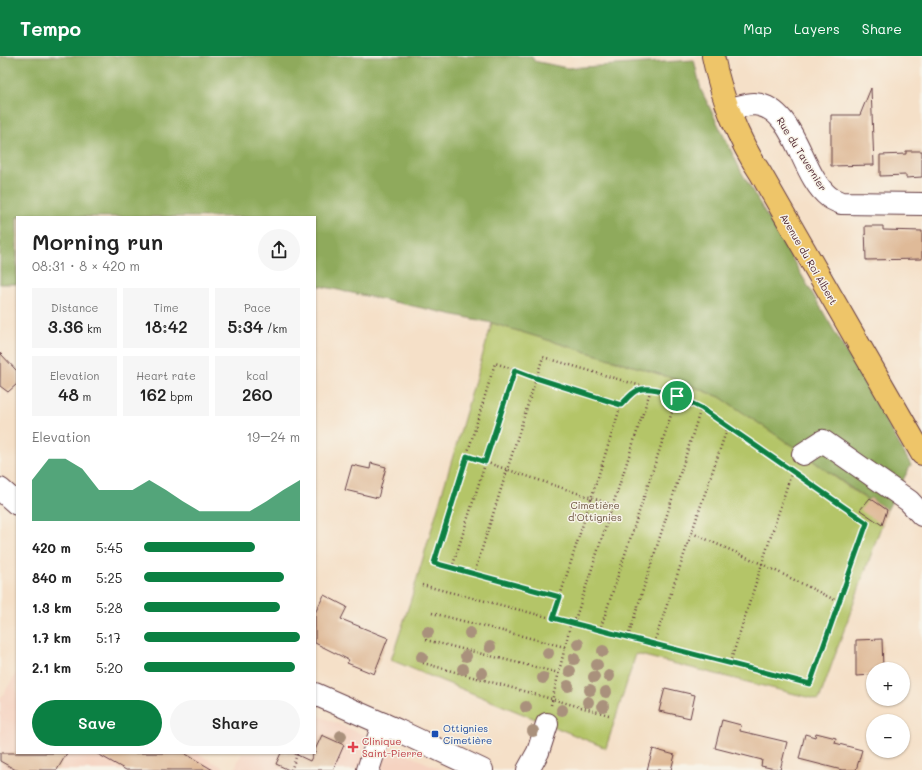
<!DOCTYPE html>
<html lang="en">
<head>
<meta charset="utf-8">
<style>
  body { margin:0; font-family:Mali,sans-serif; background:#f6f6f6; color:#222; height:100vh; display:flex; flex-direction:column; font-size:15px; white-space:nowrap }
  * { box-sizing:border-box; margin:0 }
  p { font-size:13px; color:#767676 }
  .icon { flex:none; width:22px; height:22px; fill:none; stroke:currentColor; stroke-width:2; stroke-linecap:round; stroke-linejoin:round }
  .map { position:relative; flex:1; overflow:hidden }
  .side { position:absolute; left:16px; top:160px; width:300px; height:538px; display:flex; flex-direction:column; background:#fff; border-radius:0px; box-shadow:0 1px 3px #0004 }
  .side>* { flex:none }
  .fabs { position:absolute; left:866px; top:606px; display:grid; gap:8px }
  .fabs a { display:grid; place-items:center; width:44px; height:44px; border-radius:50%; background:#fff; box-shadow:0 1px 3px #0004; font-size:20px }
  .pin { position:absolute; display:grid; place-items:center; width:34px; height:34px; color:#fff; margin:-17px; border:2px solid #fff; border-radius:50%; box-shadow:0 1px 4px #0007 }
  .round { display:grid; place-items:center; flex:none; width:42px; height:42px; border-radius:21px; background:#f6f6f6 }
  .summary { display:flex; align-items:center; justify-content:space-between; height:68px; padding:0 16px }
  h1 { font-size:22px; font-weight:600; line-height:30px }
  .stats { display:grid; grid-template-columns:repeat(3,1fr); gap:6px; height:68px; padding:4px 16px }
  .stats div { display:grid; align-content:center; border-radius:0px; background:#f6f6f6; text-align:center }
  .stats b { font-size:17px; font-weight:600 }
  .stats small { font-size:11px; font-weight:400 }
  .stats p { font-size:11px }
  .chart { height:112px; padding:8px 16px }
  .chart p { display:flex; justify-content:space-between }
  .chart svg { width:100%; height:72px; margin-top:4px; fill:#0b8043; opacity:.7 }
  .action { display:flex; gap:8px; margin-top:auto; padding:8px 16px }
  .action a { flex:1; height:46px; border-radius:24px; background:#0b8043; color:#fff; font-size:16px; font-weight:600; line-height:46px; text-align:center }
  .action a+a { background:#f6f6f6; color:#222 }
  ul { padding:0 16px; list-style:none; font-size:13px }
  li { display:grid; grid-template-columns:64px 48px 1fr; align-items:center; height:30px }
  li i { height:10px; border-radius:5px; background:#0b8043 }
  header { display:flex; align-items:center; gap:24px; box-sizing:border-box; height:56px; padding:0 20px; background:#0b8043; color:#fff }
  header strong { font-size:19px }
  nav { display:flex; gap:22px; margin-inline-start:auto; font-size:14px }
  .map>svg:first-child { display:block }
</style>
</head>
<body>
<header>
<strong>Tempo</strong>
<nav><a>Map</a><a>Layers</a><a>Share</a></nav>
</header>
<div class="map">
<svg width="922" height="714" viewBox="0 0 922 714">
  <rect width="100%" height="100%" fill="#f7f3e8"/>
  <filter id="ink" filterUnits="userSpaceOnUse"><feTurbulence type="fractalNoise" baseFrequency=".025" numOctaves="2"/><feDisplacementMap in="SourceGraphic" scale="8" xChannelSelector="R" yChannelSelector="G"/><feConvolveMatrix kernelMatrix="1 2 1 2 8 2 1 2 1" color-interpolation-filters="sRGB"/></filter>
  <filter id="wash" filterUnits="userSpaceOnUse"><feTurbulence type="fractalNoise" baseFrequency=".012" numOctaves="4" result="noise"/><feDisplacementMap in="SourceGraphic" scale="16" xChannelSelector="R" yChannelSelector="G"/><feGaussianBlur stdDeviation="0.9" result="paint"/><feColorMatrix in="noise" values="0 0 0 0 0 0 0 0 0 0 0 0 0 0 0 0 0 1.4 0 .05"/><feComposite in="paint" operator="in"/></filter>
  <g filter="url(#wash)">
    <rect width="100%" height="100%" fill="#f5e0c8"/>
    <!-- built -->
    <g fill="#f5d3c1">
      <polygon points="17,616 17,697 197,697 228,714 0,714 0,644"/>
      <polygon points="315,658 369,681 442,714 234,714 242,697 315,697"/>
    </g>
    <!-- green -->
    <polygon fill="#b4c568" stroke="#7f724a" points="492,267 669,321 720,341 794,391 858,438 868,444 870,442 887,454 819,644 636,598 606,692 391,604 411,543"/>
    <!-- forest -->
    <polygon fill="#8faa5c" stroke="#6c6444" points="0,0 532,0 534,5 567,12 694,4 701,34 742,117 825,259 911,409 887,454 870,442 868,444 858,437 794,391 720,341 669,321 492,267 315,229 315,161 17,161 17,228 0,228"/>
    <g id="blocks">
      <!-- building -->
      <g fill="#dfba98">
        <polygon points="871,32 874,109 831,110 831,59 860,59"/>
        <polygon points="906,95 922,95 922,121 906,122 906,119 880,120 880,99 906,98"/>
        <polygon points="865,170 883,170 883,174 922,175 922,203 866,204"/>
        <polygon points="0,297 17,315 17,328 8,336 0,330"/>
        <polygon points="371,407 386,411 378,442 345,434 352,409 370,413"/>
        <polygon points="870,442 887,454 882,469 860,454"/>
        <polygon points="324,539 347,551 341,563 388,582 374,618 347,607 349,604 315,587 315,557"/>
        <polygon points="882,583 883,613 873,613 873,619 856,620 856,584"/>
        <polygon points="665,632 695,639 690,662 659,655"/>
        <polygon points="722,664 741,669 740,675 787,686 780,714 761,710 762,704 715,692"/>
        <polygon points="816,677 836,682 835,687 862,694 856,714 842,714 799,703 805,678 815,681"/>
        <polygon points="322,679 344,689 333,714 289,714 276,708 281,697 293,697 310,705 314,697 315,697 315,694"/>
        <polygon points="653,693 675,699 671,714 647,714"/>
        <polygon points="0,697 67,697 57,714 16,714 0,705"/>
        <polygon points="96,697 184,697 213,714 126,714"/>
      </g>
    </g>
  </g>
  <g filter="url(#ink)">
    <use href="#blocks" fill-opacity="0" stroke="#643c43" stroke-width="1"/>
    <g fill="none" stroke-linecap="round" stroke-linejoin="round">
      <!-- minor casing -->
      <g stroke="#643c43" stroke-width="24">
        <g id="minor">
          <path d="M729,53C737,52 746,48 754,48C796,51 800,119 829,141C833,144 837,145 841,147L922,148"/>
          <polyline points="803,398 823,385 909,445 922,459"/>
          <polyline points="0,433 17,448"/>
          <polyline points="315,638 397,674 482,714"/>
          <polyline points="368,714 383,668"/>
          <polyline points="528,714 538,696 547,668"/>
        </g>
      </g>
      <!-- major casing -->
      <g stroke="#643c43" stroke-width="24">
        <path id="major" d="M713,0C721,40 738,84 761,118L922,398"/>
      </g>
      <!-- path -->
      <g stroke="#643c43" stroke-width="2.5" stroke-dasharray="1 3" stroke-linecap="butt">
        <polyline points="467,400 613,449"/>
        <polyline points="692,477 762,508 839,546"/>
        <polyline points="452,512 515,314"/>
        <polyline points="474,518 543,301 648,332"/>
        <polyline points="422,529 810,628 867,467 798,419"/>
        <polyline points="559,541 434,507 495,307 621,349"/>
        <polyline points="432,557 565,591"/>
        <polyline points="553,562 621,349 636,334 648,332 677,341 701,352 785,410"/>
        <polyline points="574,567 651,333"/>
        <polyline points="600,574 677,341"/>
        <polyline points="628,581 701,352"/>
        <polyline points="426,584 559,617"/>
        <polyline points="654,587 728,370"/>
        <polyline points="423,607 609,659"/>
        <polyline points="730,607 792,415"/>
        <polyline points="551,649 571,566"/>
        <polyline points="291,714 297,699 296,697"/>
      </g>
      <!-- minor -->
      <use href="#minor" stroke="#fff" stroke-width="22"/>
      <!-- major -->
      <use href="#major" stroke="#eec569" stroke-width="22"/>
    </g>
    <!-- trees -->
    <g fill="#a9917c">
      <circle cx="428" cy="576" r="6"/>
      <circle cx="470" cy="577" r="6"/>
      <circle cx="578" cy="588" r="6"/>
      <circle cx="490" cy="591" r="6"/>
      <circle cx="603" cy="595" r="6"/>
      <circle cx="548" cy="597" r="6"/>
      <circle cx="466" cy="600" r="6"/>
      <circle cx="422" cy="601" r="6"/>
      <circle cx="574" cy="603" r="6"/>
      <circle cx="597" cy="609" r="6"/>
      <circle cx="463" cy="613" r="6"/>
      <circle cx="570" cy="615" r="6"/>
      <circle cx="482" cy="617" r="6"/>
      <circle cx="609" cy="620" r="6"/>
      <circle cx="594" cy="621" r="6"/>
      <circle cx="543" cy="622" r="6"/>
      <circle cx="568" cy="630" r="6"/>
      <circle cx="590" cy="634" r="6"/>
      <circle cx="606" cy="636" r="6"/>
      <circle cx="588" cy="646" r="6"/>
      <circle cx="603" cy="650" r="6"/>
      <circle cx="526" cy="651" r="6"/>
      <circle cx="562" cy="654" r="6"/>
      <circle cx="533" cy="675" r="6"/>
      <circle cx="341" cy="680" r="6"/>
    </g>
  </g>
  <g fill="none" stroke-linecap="round" stroke-linejoin="round" filter="url(#ink)">
    <!-- route casing -->
    <g stroke="#fff" stroke-width="8">
      <path id="route" d="M515,314L536,322L621,349C626,344 632,336 638,334C656,328 685,344 701,352L867,467L810,628L553,562L560,541L434,507L467,400L485,406Z"/>
    </g>
    <!-- route -->
    <use href="#route" stroke="#0b8043" stroke-width="5"/>
  </g>
  <!-- markers -->
  <rect fill="#1a4fb4" stroke="#f7f3e8" stroke-width="1.5" x="431" y="674" width="8" height="8" rx="2"/>
  <path fill="#e0444e" stroke="#f7f3e8" stroke-width="1.5" d="M351 685h4v4h4v4h-4v4h-4v-4h-4v-4h4z"/>
  <g text-anchor="middle" stroke-width="3" stroke-linejoin="round" paint-order="stroke">
    <!-- street labels -->
    <g font-size="10" fill="#4a1f2b" stroke="#f7f3e8">
      <text transform="translate(802 98) rotate(58)" y="4">Rue du Tavernier</text>
      <text transform="translate(809 203) rotate(60)" y="4">Avenue du Roi Albert</text>
    </g>
    <!-- park labels -->
    <g font-size="10" fill="#6a513d" stroke="#f7f3e8">
      <text x="595" y="453">Cimetière<tspan x="595" dy="12">d'Ottignies</tspan></text>
    </g>
    <!-- transit labels -->
    <g font-size="10" fill="#164399" stroke="#f7f3e8" text-anchor="start">
      <text x="443" y="676">Ottignies<tspan x="443" dy="12">Cimetière</tspan></text>
    </g>
    <!-- health labels -->
    <g font-size="10" fill="#be3a42" stroke="#f7f3e8" text-anchor="start">
      <text x="362" y="689">Clinique<tspan x="362" dy="12">Saint-Pierre</tspan></text>
    </g>
  </g>
</svg>
<div class="fabs">
<a>+</a>
<a>−</a>
</div>
<div class="pin" style="left:677px;top:340px;background:#1e9e55"><svg class="icon" aria-label="arrive" viewBox="0 0 24 24"><path d="M6 21V4h12l-3 4 3 4H6"/></svg></div>
<section class="side">
<div class="summary"><div><h1>Morning run</h1><p>08:31 · 8 × 420 m</p></div><a class="round"><svg class="icon" aria-label="share" viewBox="0 0 24 24"><path d="M12 15V3M7 8l5-5 5 5M5 13v7h14v-7"/></svg></a></div>
<div class="stats">
<div><p>Distance</p><b>3.36<small> km</small></b></div>
<div><p>Time</p><b>18:42</b></div>
<div><p>Pace</p><b>5:34<small> /km</small></b></div>
</div>
<div class="stats">
<div><p>Elevation</p><b>48<small> m</small></b></div>
<div><p>Heart rate</p><b>162<small> bpm</small></b></div>
<div><p>kcal</p><b>260</b></div>
</div>
<div class="chart"><p><span>Elevation</span>19–24 m</p>
<svg viewBox="0 0 160 44" preserveAspectRatio="none"><path d="M0 44V19L10 6L20 6L30 12L40 25L50 25L60 25L70 19L80 25L90 32L100 38L110 38L120 38L130 38L140 32L150 25L160 19V44z"/></svg>
</div>
<ul>
<li><b>420 m</b>5:45<i style="width:71%"></i></li>
<li><b>840 m</b>5:25<i style="width:90%"></i></li>
<li><b>1.3 km</b>5:28<i style="width:87%"></i></li>
<li><b>1.7 km</b>5:17<i style="width:100%"></i></li>
<li><b>2.1 km</b>5:20<i style="width:97%"></i></li>
</ul>
<div class="action"><a>Save</a><a>Share</a></div>
</section>
</div>
</body>
</html>
